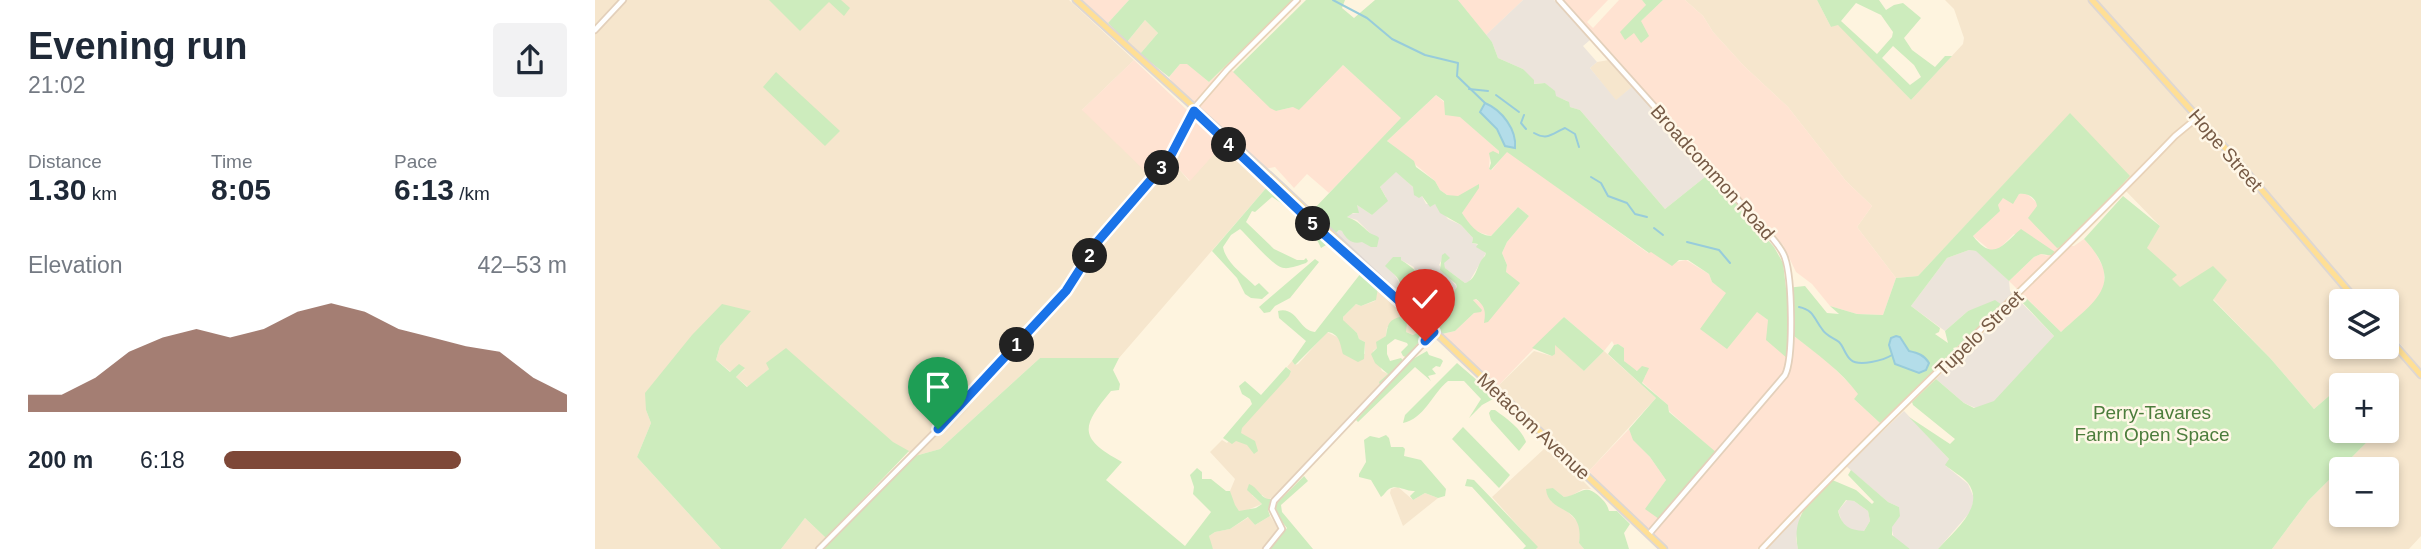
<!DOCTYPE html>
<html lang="en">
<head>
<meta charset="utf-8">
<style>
  body { margin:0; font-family:Helvetica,sans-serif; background:#f2f2f3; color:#1f2937; height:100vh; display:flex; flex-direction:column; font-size:26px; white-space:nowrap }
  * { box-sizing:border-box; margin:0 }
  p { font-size:23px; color:#747a83 }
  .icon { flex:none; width:38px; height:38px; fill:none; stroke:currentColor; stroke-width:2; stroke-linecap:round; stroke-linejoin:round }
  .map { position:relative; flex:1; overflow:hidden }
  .side { display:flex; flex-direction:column; background:#fff; width:595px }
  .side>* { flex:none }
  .controls { position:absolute; left:1734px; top:289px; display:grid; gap:14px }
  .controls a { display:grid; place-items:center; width:70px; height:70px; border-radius:7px; background:#fff; box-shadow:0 4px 10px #0003; font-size:35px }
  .pin { position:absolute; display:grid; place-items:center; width:60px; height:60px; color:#fff; margin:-72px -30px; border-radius:50% 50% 50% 0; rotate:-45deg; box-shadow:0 0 7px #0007 }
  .pin .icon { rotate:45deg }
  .km { position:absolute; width:35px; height:35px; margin:-18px; border-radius:50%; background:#222; color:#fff; font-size:19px; line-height:35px; text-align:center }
  .round { display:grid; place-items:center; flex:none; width:74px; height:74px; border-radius:7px; background:#f2f2f3 }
  .overview { display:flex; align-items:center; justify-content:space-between; height:119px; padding:0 28px }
  h1 { font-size:38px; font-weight:600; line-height:52px }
  .figures { display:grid; grid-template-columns:repeat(3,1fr); gap:10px; height:119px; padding:7px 28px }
  .figures div { display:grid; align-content:center }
  .figures b { font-size:30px; font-weight:600 }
  .figures small { font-size:19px; font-weight:400 }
  .figures p { font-size:19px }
  .chart { height:196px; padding:14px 28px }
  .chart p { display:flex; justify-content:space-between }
  .chart svg { width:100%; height:126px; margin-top:7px; fill:#7e4838; opacity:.7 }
  ul { padding:0 28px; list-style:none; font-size:23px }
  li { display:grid; grid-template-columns:112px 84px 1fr; align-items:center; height:52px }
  li i { height:18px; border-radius:9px; background:#7e4838 }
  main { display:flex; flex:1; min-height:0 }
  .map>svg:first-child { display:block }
</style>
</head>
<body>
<main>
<section class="side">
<div class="overview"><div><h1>Evening run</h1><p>21:02</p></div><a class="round"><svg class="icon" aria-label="share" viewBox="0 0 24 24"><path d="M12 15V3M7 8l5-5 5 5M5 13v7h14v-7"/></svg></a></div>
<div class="figures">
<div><p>Distance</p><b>1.30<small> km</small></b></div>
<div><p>Time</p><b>8:05</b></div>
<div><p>Pace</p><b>6:13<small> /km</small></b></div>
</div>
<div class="chart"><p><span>Elevation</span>42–53 m</p>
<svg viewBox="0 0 160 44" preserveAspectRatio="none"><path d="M0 44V38L10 38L20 32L30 23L40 18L50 15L60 18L70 15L80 9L90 6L100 9L110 15L120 18L130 21L140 23L150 32L160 38V44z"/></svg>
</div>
<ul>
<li><b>200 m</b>6:18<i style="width:69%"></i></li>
</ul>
</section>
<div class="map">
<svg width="1826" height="549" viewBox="0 0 1826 549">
  <rect width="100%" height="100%" fill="#fef4df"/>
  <!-- residential -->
  <g fill="#f6e6cd" fill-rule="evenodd">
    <polygon points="0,0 474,0 539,60 487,110 587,149 583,168 594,181 628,144 672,187 524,358 445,358 345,449 320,456 174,369 153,387 141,377 150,369 136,372 121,360 125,346 136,332 51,410 56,423 42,457 126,549 0,549"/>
    <path d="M1090,0H1222L1236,27L1243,24L1316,100L1368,44L1369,38L1359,9L1350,0H1826V369L1792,328V301H1767L1704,228L1699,233L1759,301H1746V346H1792V340L1826,380V536L1814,549H1677L1713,501L1778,436L1772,431L1792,430V385H1746V407L1734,396L1719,409L1675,358L1614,295L1562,305L1552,247L1565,226L1527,187L1534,176L1475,114L1323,276L1301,278L1262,227L1277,206L1251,181L1193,107L1149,66L1118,32L1108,16ZM1746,469H1792V514H1746Z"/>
    <polygon points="550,20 563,33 545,54 532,42"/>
    <polygon points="1014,60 1038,86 1021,101 995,68 1002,62"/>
    <polygon points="783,288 829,329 818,335 811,332 810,329 792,327 791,336 784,341 782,348 778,351 787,371 793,374 789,387 682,494 673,500 667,495 657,495 667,504 645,513 636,500 635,491 640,479 615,452 627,440 632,443 696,371 692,367 697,361 700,365 703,364 732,332 742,337 747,343 747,350 770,354 770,342 764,339 762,333 748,321 748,317 761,304 766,306 780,301"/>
    <polygon points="959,343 989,371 1009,351 1061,398 994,471 902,387 939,351 957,356"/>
    <polygon points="949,449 971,464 996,489 988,489 976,496 969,497 958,488 956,501 973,512 983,522 986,529 984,543 989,549 941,549 942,547 897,497"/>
    <polygon points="803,487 818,500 830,493 843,498 808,526 795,493 796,489"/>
    <polygon points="675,516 684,530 669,549 618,549 615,543 614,536 620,532 635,529 654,517 660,525"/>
    <polygon points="210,518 231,538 220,549 186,549"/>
  </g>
  <!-- commercial -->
  <g fill="#ffe3d2">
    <polygon points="487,0 534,0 513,23"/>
    <polygon points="863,0 928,0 891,35"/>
    <polygon points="968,0 1013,0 992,22 998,28 1024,0 1047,0 1051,5 1046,21 1068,0 1090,0 1108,16 1118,32 1149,66 1193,107 1251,181 1277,206 1262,227 1301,278 1288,315 1262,314 1235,306 1217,284 1201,272 1188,245"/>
    <polygon points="539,60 628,144 595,181 583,168 586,151 572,170 556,177 487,110"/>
    <polygon points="592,63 614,82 632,66 681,111 698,107 748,65 807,118 734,193 712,174 699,188 680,167 670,169 577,82 574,77 585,64"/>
    <polygon points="841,95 904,151 904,154 895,153 894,169 897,170 912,151 1053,253 1056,251 1081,262 1091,260 1114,274 1117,282 1132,293 1132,348 1161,311 1173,320 1193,359 1198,359 1199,336 1231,360 1259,388 1264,394 1259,399 1285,423 1162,549 1074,549 1010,491 994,471 1034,429 1039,440 1055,457 1071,480 1051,509 1121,453 1074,411 1073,405 1047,382 1051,375 1035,367 1029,361 1029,348 1023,344 1019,345 1017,341 1009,351 969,317 901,388 845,337 847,334 860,331 879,313 886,310 878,300 880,299 887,304 891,312 911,272 912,265 907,253 912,242 934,216 923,207 896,236 886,233 876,228 867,213 883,185 863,197 852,195 845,190 840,181 792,141"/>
    <polygon points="1431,193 1442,203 1470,246 1479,246 1489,239 1499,250 1509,269 1509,288 1505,298 1466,332 1414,281 1439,257 1446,254 1453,256 1419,234 1403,250 1396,251 1378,236 1404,211 1403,205 1408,197 1419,200 1424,194"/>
  </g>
  <!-- industrial -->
  <g fill="#ece4db">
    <polygon points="928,0 959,0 995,40 988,46 1002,62 995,68 1021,100 1038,86 1115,173 1070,209 985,110 975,107 972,101 960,96 959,91 950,83 938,84 928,69 903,58 897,42 891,35"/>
    <polygon points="801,171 827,196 831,204 840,204 853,219 866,225 878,238 877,243 884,245 891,253 874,282 870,283 850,268 847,259 844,265 862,287 854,298 849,298 848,293 820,271 819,267 806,260 797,270 806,286 799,291 740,234 744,230 748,231 771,243 775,233 762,220 752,217 754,214 763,213 762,205 777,215 791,197 785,187"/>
    <polygon points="1374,250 1382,251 1414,281 1415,291 1459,336 1403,400 1383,409 1369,403 1341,379 1406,316 1407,305 1373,311 1350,331 1316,306 1352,258"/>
    <polygon points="1309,411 1354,459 1351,466 1373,484 1379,498 1376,511 1343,549 1315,549 1299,538 1296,527 1304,507 1293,502 1251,466"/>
    <polygon points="1252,500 1259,501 1273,511 1275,521 1269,531 1256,531 1248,524 1243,511"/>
    <polygon points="1206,511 1201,539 1203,549 1170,549"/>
  </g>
  <!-- green -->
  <g fill="#cdecbd" fill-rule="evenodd">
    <polygon points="174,0 246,0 255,8 249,16 234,2 205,31"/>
    <polygon points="534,0 698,0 614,82 592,64 585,64 574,77 545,54 563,33 550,20 532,42 513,23"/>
    <path d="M711,0H750L747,8L759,18L780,0H863L897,42L903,58L928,69L939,80V84L950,83L960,91L961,96L974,102L975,107L985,110L1070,209L1115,173L1179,247L1188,263L1191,288L1210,286L1232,313L1244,314L1235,306L1262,314L1288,315L1301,278L1323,276L1475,113L1535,176L1470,246L1462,248L1433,218L1442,206C1441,197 1432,193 1424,194L1418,204L1408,198L1403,205L1405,211L1378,236C1399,263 1408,244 1426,229L1460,252V256L1446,254L1439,257L1414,281L1381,251L1374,250L1352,258L1316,306L1345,328L1344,332L1340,334L1353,343L1350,331L1373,311L1400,300L1407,305L1362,347L1358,348L1360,351L1285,423L1259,399L1263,394C1246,371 1222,354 1199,336L1193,338V359L1171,340L1173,320L1162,312L1132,349L1105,329L1131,293L1117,282L1114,274L1093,260H1084L1077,266L1056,252L1054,253L912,152L896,170L894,169L896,163L894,153L898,151L904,154V151L865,117L850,115L849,101L841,95L792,141L819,161L821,167L840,181L845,190L852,195L863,196L884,184V188L867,213C874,224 882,235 896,236L923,207L934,216L912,242L907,253L912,265L911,272L925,283L893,322L889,323C891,311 890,306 881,299L878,300L887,310L886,312L879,313L860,331L847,334L799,291L806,286C803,275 798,274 790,266L798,257H806V260C817,266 825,277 836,280L842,290L848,293L849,298H854L862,287L861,284L845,270L847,255L850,253L855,258L849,263L850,268L870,283C883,279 881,264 890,256L891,253L881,247L883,244L877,243L878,238L866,225L845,213L840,204L835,207L827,196L824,198L819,195L818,187L801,172L785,187L793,201L777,215L762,205L764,213H758L752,217C764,221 766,226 775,233C778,235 782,235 784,238L782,247H776L767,242C757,245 751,239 747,231L744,230L740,234L717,211L806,118L748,65L704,110L698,107L681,111L675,108L638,72Z"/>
    <polygon points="1047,0 1068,0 1046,21 1054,36 1046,43 1039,33 1030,40 1025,32 1051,5"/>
    <path d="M1222,0H1284L1291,10L1299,5L1308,3L1326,18L1309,38L1317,50L1340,67L1350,56H1357L1316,100L1243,25L1236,27ZM1261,3L1286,15L1298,32L1297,37L1282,54L1246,21ZM1298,46L1319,65L1326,77L1315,85L1287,58Z"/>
    <polygon points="181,72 245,131 230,146 168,87"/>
    <path d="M672,187L706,216L709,215L736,242L726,248C718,228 695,208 677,197L660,212L657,211L651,222L679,249L702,260H709L711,258L713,261L711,263C705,265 694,269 689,268C678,267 655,238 645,229L636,235L628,247C631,263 648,274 660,286L664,283L674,293L667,299L656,298L650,294L642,278L617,251Z"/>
    <path d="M1528,196L1565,226L1552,248L1582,275L1577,279L1585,287L1618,266L1632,280L1618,300L1675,358L1719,409L1734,396L1746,407V430L1772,431L1778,436L1713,501L1677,549H1343C1358,532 1391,507 1373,483C1367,476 1357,471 1350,465L1354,459L1314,417L1355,444L1360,439L1318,405L1317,402L1341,379L1369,403L1379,408L1399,401L1459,336L1424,299L1429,296L1466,332C1501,300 1531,284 1489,239Z"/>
    <polygon points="720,259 724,262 695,298 680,306 675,312 669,313 664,307"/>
    <path d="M766,273L783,288L781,300L766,306L761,304L748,317V320L762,333L764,339L770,342L769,359L763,362L748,354C745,344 745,334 733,332L700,365L697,361L711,341L684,318L683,311C702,306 704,331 720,332Z"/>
    <polygon points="127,304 156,311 125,346 121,360 135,372 144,364 150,368 141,377 152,387 174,369 171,363 191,348 298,442 314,451 231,538 210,518 186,549 126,549 42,457 56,423 51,410 50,393 97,335"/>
    <path d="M805,317L812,322L811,332L818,335L829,329L833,336L830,341L822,344L821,350L815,359L808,356L806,352L813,345L812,343L800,339L792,345V354L795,361L806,358L810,363L789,387L785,385L784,382L793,374L780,363L776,354L782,348L781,342L791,336C793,325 793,320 805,317Z"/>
    <polygon points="969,317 1009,351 989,371 960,345 960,354 957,356 937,348"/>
    <polygon points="1023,344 1029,348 1029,361 1042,371 1047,366 1054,368 1047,383 1073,405 1074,412 1122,453 1064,519 1050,509 1071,480 1055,457 1038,440 1034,429 1061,398 1013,354 1019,345"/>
    <polygon points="832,351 834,355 846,359 848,361 845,367 841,366 837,369 841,374 833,376 836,381 820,367 763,422 761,420 818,359"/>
    <path d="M445,358H524L518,370L525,384L524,390L516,391C486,427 483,438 527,462L511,480L590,546L616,512L598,494L599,487L595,475L602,468L607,472V479H616L631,491H635L640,505L644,511L661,508L667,504L652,490L654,484C663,487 666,500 676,499L673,510L675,516L660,525L653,517L635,529L620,532L614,536L618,549H229L320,456L345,449Z"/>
    <path d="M862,363L898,394V399L887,405L874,418L886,399L869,381H853C837,394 829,419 808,423L810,415Z"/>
    <polygon points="691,367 696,371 694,376 647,428 646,433 660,441 663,451 659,454 652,445 641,441 637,444 628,438 657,404 655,399 647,394 644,386 650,381 666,395"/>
    <path d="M896,410H900C911,418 927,429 931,442L924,451L896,420L894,413Z"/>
    <polygon points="868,427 915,475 904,488 857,439"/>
    <path d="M791,435L794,438L796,447H808L810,449L809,456L826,460L851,489L850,496L843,498L830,493L818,500L815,496L820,491C811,492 802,484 794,489C791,491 789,495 786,497L776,480L764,477V474L771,462L769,440L775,436L784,438Z"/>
    <path d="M1256,470L1293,502L1304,507L1305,516L1297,527V535L1315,549H1203C1196,516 1215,501 1235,479L1261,490L1277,504L1279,502L1253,475ZM1251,500L1259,501L1273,511L1275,521L1269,531C1254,530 1247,526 1243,511Z"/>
    <polygon points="709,476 713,481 686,505 687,512 718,549 674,549 692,528 681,514 681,504"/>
    <polygon points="872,479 879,480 943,547 941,549 928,549 931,546 877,487 870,486"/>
    <path d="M958,488L969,497C987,495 988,482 1005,497C1010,502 1012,504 1014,511H1022L1035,524L1029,533L1034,549H989L984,543C990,503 953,515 951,489Z"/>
  </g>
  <!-- water -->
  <g fill="#b3dde9" stroke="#98ccdb" stroke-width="2">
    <path d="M890,103C907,110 922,130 920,148L910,146L902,129L885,112Z"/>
    <path d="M1301,336L1305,337L1314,351C1323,353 1329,355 1334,363L1331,370L1324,373L1300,364L1294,345L1296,338Z"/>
  </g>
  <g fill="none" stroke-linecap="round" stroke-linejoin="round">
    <!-- stream -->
    <g stroke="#98ccdb" stroke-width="2">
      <polyline points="738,0 772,18 797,39 830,55 863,63 862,76 890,103"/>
      <polyline points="874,89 893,91"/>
      <polyline points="901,95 924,112"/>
      <polyline points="929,115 926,123 931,129"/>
      <path d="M939,133C953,141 958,133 970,128L980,134L984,147"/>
      <polyline points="996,177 1006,183 1013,196 1032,203 1040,214 1052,217"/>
      <polyline points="1059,228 1068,235"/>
      <polyline points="1092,242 1124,250 1135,263"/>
      <path d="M1204,307C1219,310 1219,319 1227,329C1231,336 1239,338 1244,342C1249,347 1250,355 1256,360C1264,367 1289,360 1297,355"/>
    </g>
    <!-- tertiary casing -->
    <g stroke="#e3d0bb" stroke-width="8">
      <g id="tertiary">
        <path d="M964,0L1178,239C1183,245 1188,251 1190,258C1197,278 1199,357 1190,375L1054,534"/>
        <polyline points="0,30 28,0"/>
        <polyline points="224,549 343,429 471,291 503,241 574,158 600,108"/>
        <polyline points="671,549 687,529 677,509 679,501 839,332"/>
      </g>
    </g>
    <!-- secondary casing -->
    <g stroke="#e8d2b8" stroke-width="8">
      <g id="secondary">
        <polyline points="600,107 632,70 702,0"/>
        <path d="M1167,549C1300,407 1445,277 1580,136L1603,117"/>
      </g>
    </g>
    <!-- primary casing -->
    <g stroke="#ded7d2" stroke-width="9">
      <g id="primary">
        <polyline points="481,0 688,188 1069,549"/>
        <polyline points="1497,0 1641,160 1762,301"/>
        <polyline points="599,111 763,264"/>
        <polyline points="1792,336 1826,375"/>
      </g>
    </g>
    <!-- tertiary -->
    <use href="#tertiary" stroke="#fff" stroke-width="4.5"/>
    <!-- secondary -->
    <use href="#secondary" stroke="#fff" stroke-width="4.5"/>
    <!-- primary -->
    <use href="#primary" stroke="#ffdf95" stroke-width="5"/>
  </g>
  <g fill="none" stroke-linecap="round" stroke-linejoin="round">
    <!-- route casing -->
    <g stroke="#fff" stroke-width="14">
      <polyline id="route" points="343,429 471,291 503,241 574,159 599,111 731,236 839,332 830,341"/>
    </g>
    <!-- route -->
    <use href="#route" stroke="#1a73e8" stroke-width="9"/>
  </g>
  <g text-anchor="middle" stroke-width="5" stroke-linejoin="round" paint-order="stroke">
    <!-- street labels -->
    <g font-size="19" fill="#765a45" stroke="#fff7e7">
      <text transform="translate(1631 150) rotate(49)" y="7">Hope Street</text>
      <text transform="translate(1118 172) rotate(48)" y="7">Broadcommon Road</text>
      <text transform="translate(1384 333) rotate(-44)" y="7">Tupelo Street</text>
      <text transform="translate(939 426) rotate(43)" y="7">Metacom Avenue</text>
    </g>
    <!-- park labels -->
    <g font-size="19" fill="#4c7d3c" stroke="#fff7e7">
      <text x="1557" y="419">Perry-Tavares<tspan x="1557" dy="22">Farm Open Space</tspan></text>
    </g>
  </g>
</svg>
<div class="controls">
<a><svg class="icon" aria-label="layers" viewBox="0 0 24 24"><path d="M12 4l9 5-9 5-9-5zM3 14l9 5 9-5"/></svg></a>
<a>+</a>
<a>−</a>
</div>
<div class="pin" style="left:343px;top:429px;background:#1e9e55"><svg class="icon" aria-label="arrive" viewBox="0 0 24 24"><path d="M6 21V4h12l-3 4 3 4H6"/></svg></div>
<div class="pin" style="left:830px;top:341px;background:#d93025"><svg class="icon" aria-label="check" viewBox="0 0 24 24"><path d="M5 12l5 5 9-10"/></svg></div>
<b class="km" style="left:422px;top:345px">1</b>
<b class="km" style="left:495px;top:256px">2</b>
<b class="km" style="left:567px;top:168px">3</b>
<b class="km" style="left:634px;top:145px">4</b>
<b class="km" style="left:718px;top:224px">5</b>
</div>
</main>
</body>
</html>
